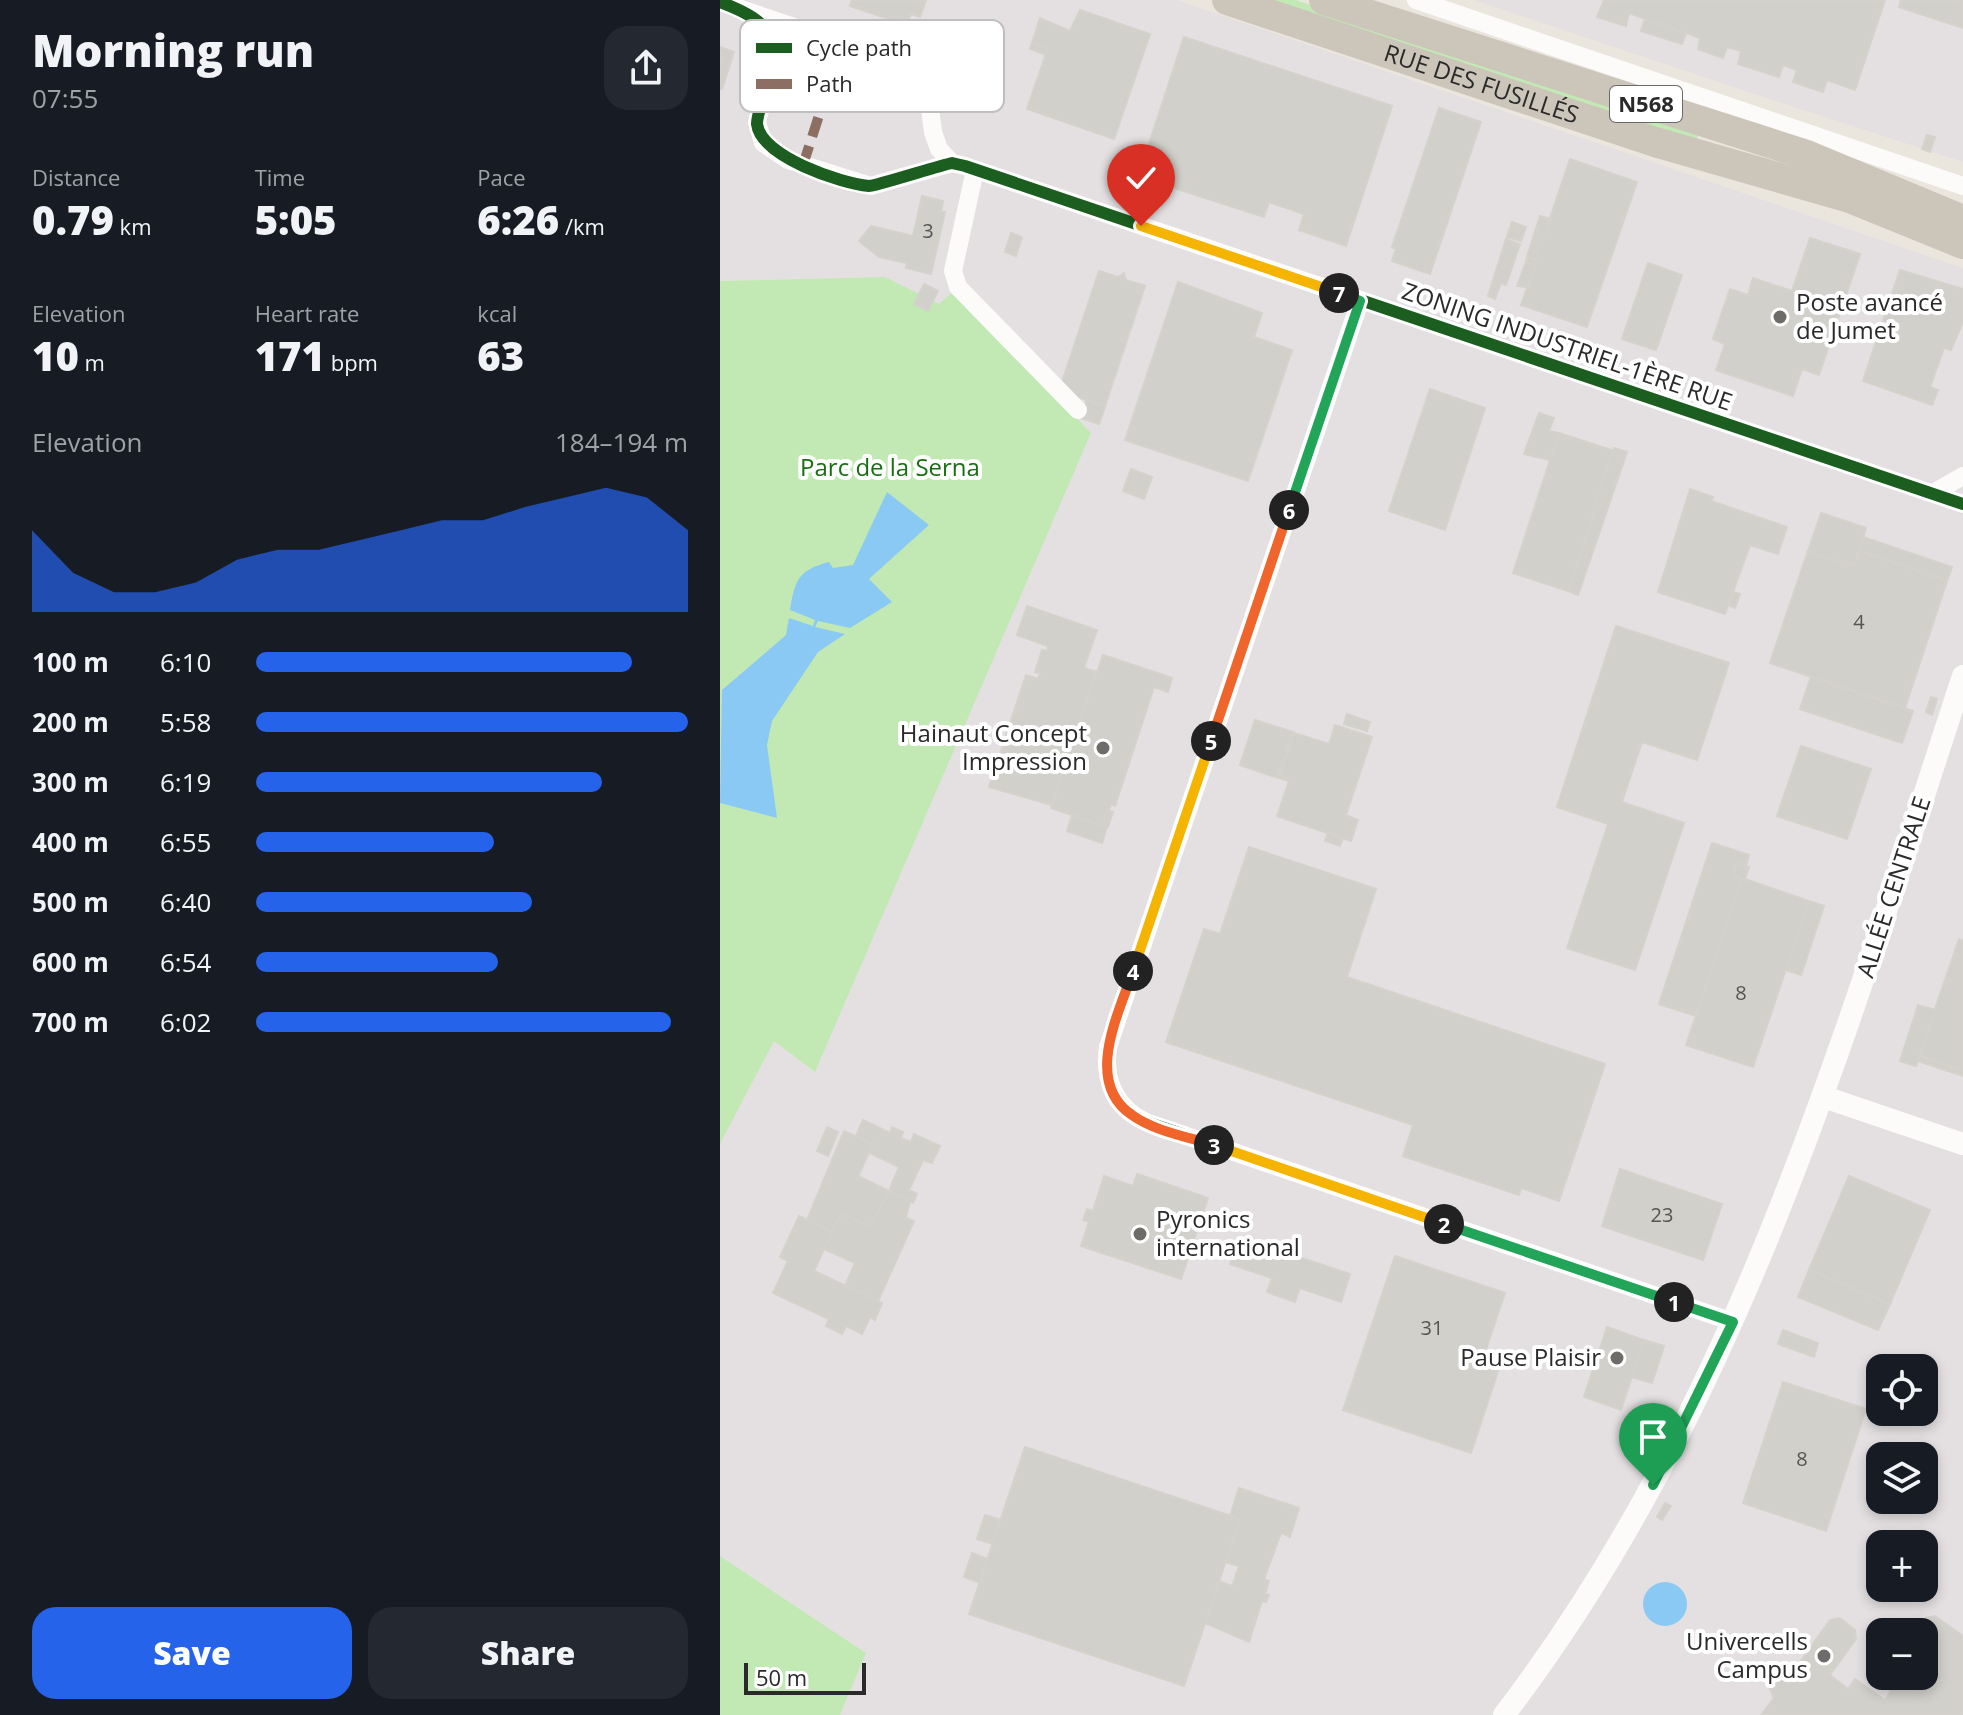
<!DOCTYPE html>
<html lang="en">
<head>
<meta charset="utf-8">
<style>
  body { margin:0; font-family:"Open Sans",sans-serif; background:#242831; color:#f1f3f6; height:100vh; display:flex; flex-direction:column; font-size:30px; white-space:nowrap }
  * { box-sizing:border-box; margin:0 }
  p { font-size:26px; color:#9ea1a6 }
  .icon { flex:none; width:44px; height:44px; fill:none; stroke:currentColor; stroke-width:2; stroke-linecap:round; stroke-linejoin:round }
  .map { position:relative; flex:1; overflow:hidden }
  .panel { display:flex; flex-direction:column; background:#171b24; width:720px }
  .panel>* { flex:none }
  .buttons { position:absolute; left:1146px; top:1354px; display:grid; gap:16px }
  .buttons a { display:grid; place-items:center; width:72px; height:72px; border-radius:16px; background:#171b24; box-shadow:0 4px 12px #0003; font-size:40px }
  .scale { position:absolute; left:24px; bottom:20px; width:122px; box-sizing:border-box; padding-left:8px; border:4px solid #2a2a2a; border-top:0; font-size:22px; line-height:28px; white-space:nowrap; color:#2a2a2a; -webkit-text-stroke:6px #fff; paint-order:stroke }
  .pin { position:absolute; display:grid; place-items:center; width:68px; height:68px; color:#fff; margin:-82px -34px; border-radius:50% 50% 50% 0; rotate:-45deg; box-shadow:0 0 8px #0007 }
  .pin .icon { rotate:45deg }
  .km { position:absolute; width:40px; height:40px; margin:-20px; border-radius:50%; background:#222; color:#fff; font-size:22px; line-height:40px; text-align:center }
  .round { display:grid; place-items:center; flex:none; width:84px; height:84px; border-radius:24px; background:#242831 }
  .overview { display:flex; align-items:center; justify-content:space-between; height:136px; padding:0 32px }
  h1 { font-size:44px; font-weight:800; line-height:60px }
  .figures { display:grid; grid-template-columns:repeat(3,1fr); gap:12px; height:136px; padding:8px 32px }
  .figures div { display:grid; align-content:center }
  .figures b { font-size:40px; font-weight:800 }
  .figures small { font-size:22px; font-weight:400 }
  .figures p { font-size:22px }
  .chart { height:224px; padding:16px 32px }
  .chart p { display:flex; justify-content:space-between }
  .chart svg { width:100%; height:144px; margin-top:8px; fill:#2563eb; opacity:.7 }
  .primary-button { display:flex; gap:16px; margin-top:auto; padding:16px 32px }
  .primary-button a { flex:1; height:92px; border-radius:24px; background:#2563eb; color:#fff; font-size:32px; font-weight:800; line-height:92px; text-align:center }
  .primary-button a+a { background:#242831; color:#f1f3f6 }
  ul { padding:0 32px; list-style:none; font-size:26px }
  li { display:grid; grid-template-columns:128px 96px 1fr; align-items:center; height:60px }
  li i { height:20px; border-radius:10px; background:#2563eb }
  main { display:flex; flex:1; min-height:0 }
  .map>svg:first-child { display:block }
</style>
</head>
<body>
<main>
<section class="panel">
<div class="overview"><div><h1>Morning run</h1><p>07:55</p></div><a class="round"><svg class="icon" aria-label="share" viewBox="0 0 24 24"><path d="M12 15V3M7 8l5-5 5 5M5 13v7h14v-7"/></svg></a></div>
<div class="figures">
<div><p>Distance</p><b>0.79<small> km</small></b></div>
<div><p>Time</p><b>5:05</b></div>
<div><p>Pace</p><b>6:26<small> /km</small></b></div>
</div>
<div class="figures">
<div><p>Elevation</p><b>10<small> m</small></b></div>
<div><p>Heart rate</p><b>171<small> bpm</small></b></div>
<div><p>kcal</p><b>63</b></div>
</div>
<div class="chart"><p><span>Elevation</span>184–194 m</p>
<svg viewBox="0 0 160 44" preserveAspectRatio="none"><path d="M0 44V19L10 32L20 38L30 38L40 35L50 28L60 25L70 25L80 22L90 19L100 16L110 16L120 12L130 9L140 6L150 9L160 19V44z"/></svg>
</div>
<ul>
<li><b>100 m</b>6:10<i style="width:87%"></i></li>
<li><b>200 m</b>5:58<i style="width:100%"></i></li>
<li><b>300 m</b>6:19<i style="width:80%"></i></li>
<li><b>400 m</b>6:55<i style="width:55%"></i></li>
<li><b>500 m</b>6:40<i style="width:64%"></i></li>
<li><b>600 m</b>6:54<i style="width:56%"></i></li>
<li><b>700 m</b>6:02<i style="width:96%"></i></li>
</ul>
<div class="primary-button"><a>Save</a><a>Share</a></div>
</section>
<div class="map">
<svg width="1243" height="1715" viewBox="0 0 1243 1715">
  <rect width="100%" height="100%" fill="#eae6de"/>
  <!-- industrial -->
  <g fill="#e4e0e2" fill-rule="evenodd">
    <path d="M0,0H457L1243,268V1715H120L146,1653L0,1556V1144L54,1040L94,1072L165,277L0,281ZM1160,1368H1204V1412H1160ZM1160,1456H1204V1500H1160ZM1160,1544H1204V1588H1160ZM1160,1632H1204V1676H1160Z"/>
    <polygon points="754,0 1243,0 1243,162 1028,92"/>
  </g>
  <!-- green -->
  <g fill="#c2e9b4">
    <polygon points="548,0 576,0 978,135 975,143"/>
    <polygon points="165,277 219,304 233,292 371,433 95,1072 54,1041 0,1144 0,281"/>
    <polygon points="0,1556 146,1653 120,1715 0,1715"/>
  </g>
  <!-- water -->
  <g fill="#8ac9f3">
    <path d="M167,492L209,525L149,579L172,602L130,628L98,621L95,627L125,634L98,652L52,721L47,745L57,818L0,803L2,690L66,635L69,618L93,626L95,620L70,610C75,580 78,570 109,562L113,568L133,565Z"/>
    <circle cx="945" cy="1604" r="22"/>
  </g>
  <!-- building -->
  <g fill="#d2d0ca" stroke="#d4d2cb" stroke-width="2">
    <polygon points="132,0 206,0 200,17 191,14 187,25 130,6"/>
    <polygon points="884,0 1165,0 1135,90 1107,80 1103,92 1073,82 1077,70 1063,65 1059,77 1018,64 1021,51 1007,47 1003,58 978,49 980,38 909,13 906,26 877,17"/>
    <polygon points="1181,0 1243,0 1243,28 1179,7"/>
    <polygon points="360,10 430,34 394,139 307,109 328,48 312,43 320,18 350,31"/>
    <polygon points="925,19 966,33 962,44 921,31"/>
    <polygon points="464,37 672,106 626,246 579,230 584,214 549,202 544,217 442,184 450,161 426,153"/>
    <polygon points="312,43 328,48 326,55 310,49"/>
    <polygon points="0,47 14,52 2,89 0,89"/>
    <polygon points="719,108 761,122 710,274 672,261 676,249 672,247"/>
    <polygon points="1207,135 1215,137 1210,152 1202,149"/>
    <polygon points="850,159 917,182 867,327 801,305 815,265 806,262 807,257 816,259"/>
    <polygon points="202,196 223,201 221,212 225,212 211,274 186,268 187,263 159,257 139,241 151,226 193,236"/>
    <polygon points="820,216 830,219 816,259 807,257"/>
    <polygon points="792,222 806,227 801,241 787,237"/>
    <polygon points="291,233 302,237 296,256 285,252"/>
    <polygon points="1090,238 1140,254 1099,375 1082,369 1073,396 996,370 1005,344 993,339 1010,289 1028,295 1033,278 1072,291"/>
    <polygon points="786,239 800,244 786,285 781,283 775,299 768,296"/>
    <polygon points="806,262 815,265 807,287 797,286"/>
    <polygon points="928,263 962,275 936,350 902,339"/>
    <polygon points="1180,270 1243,289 1243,322 1231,350 1224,348 1210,387 1218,390 1212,405 1143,381"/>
    <polygon points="379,271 398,277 404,273 406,280 425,286 385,406 339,391"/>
    <polygon points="458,282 542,313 534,337 572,350 528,481 405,440"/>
    <polygon points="204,284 218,291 208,311 194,304"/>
    <polygon points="710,389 765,408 725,530 669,511"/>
    <polygon points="367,400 385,407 379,424 361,418"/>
    <polygon points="819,413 834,418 829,431 839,433 830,460 804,454"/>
    <polygon points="839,433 894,451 848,591 793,573"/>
    <polygon points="894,448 907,452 858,595 848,591"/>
    <polygon points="411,469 432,477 424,499 403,491"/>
    <polygon points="970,489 993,497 991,501 1067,527 1058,554 1030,545 1005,614 938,592"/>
    <polygon points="1101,513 1146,528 1134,566 1088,551"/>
    <polygon points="1143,537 1232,567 1227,581 1139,551"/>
    <polygon points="1088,551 1134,566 1139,551 1227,581 1185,708 1050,663"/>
    <polygon points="1013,592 1020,594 1015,608 1008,605"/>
    <polygon points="307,606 377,630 364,668 377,672 332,805 269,787 306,675 318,679 320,673 315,672 322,650 327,651 328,646 297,635"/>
    <polygon points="896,626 1009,663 977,760 922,742 902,802 964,823 915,970 847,948 888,824 837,807"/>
    <polygon points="383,655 452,678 448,692 434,687 395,806 391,804 389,811 393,812 388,827 331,808"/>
    <polygon points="1091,677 1193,711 1182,743 1080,709"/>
    <polygon points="1211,697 1217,699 1212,715 1206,712"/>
    <polygon points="627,714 650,722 647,731 624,724"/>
    <polygon points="535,720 573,732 558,778 520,765"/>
    <polygon points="615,725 652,737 626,815 638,820 631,841 557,816 569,781 559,778 574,733 609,744"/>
    <polygon points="1081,746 1151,769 1127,839 1057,816"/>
    <polygon points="352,815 387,827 382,843 347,831"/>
    <polygon points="608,833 623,838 620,846 605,841"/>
    <polygon points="992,843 1029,855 1026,866 1016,863 1013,875 1022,878 976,1016 939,1004"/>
    <polygon points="529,847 656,889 627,977 885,1064 839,1201 801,1188 799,1195 683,1156 693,1125 446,1042 484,929 500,934"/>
    <polygon points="1016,863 1029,867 1025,879 1013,875"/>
    <polygon points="1022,878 1089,901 1033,1067 966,1045"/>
    <polygon points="1089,901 1104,906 1081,975 1066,970"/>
    <polygon points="1239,939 1243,941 1243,1071 1199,1056"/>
    <polygon points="1198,1005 1215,1010 1196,1066 1180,1061"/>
    <polygon points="1199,1056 1243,1071 1243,1076 1198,1061"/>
    <polygon points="143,1120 170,1133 172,1127 183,1132 181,1138 191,1142 194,1134 220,1146 212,1163 203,1160 189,1190 197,1194 193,1203 169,1191 179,1167 148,1152 153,1144 136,1136"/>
    <polygon points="107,1127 118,1132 108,1156 97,1151"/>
    <polygon points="124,1131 153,1144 138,1176 169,1191 150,1227 121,1214 112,1232 87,1220"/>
    <polygon points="900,1169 1002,1204 983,1260 882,1226"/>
    <polygon points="417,1174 488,1198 461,1279 361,1246 369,1222 363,1220 367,1209 373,1211 384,1176 413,1186"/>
    <polygon points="1129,1176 1210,1210 1170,1304 1089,1270"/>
    <polygon points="169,1191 190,1201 186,1218 194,1221 158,1301 125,1286 135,1263 104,1249 121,1214 150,1227"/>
    <polygon points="79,1216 112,1232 94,1271 162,1303 155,1320 150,1317 142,1334 126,1326 122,1334 106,1326 109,1319 53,1293 68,1261 60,1257"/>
    <polygon points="519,1237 630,1274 621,1302 580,1288 575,1302 547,1292 552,1278 510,1264"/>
    <polygon points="675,1256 785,1293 762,1362 779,1368 751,1453 623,1410"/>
    <polygon points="1089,1270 1170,1304 1158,1330 1078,1297"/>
    <polygon points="887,1327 924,1340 901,1410 864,1397"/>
    <polygon points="1063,1330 1098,1343 1094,1357 1058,1344"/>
    <polygon points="924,1340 944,1346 932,1383 912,1377"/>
    <polygon points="1063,1382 1146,1409 1106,1531 1023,1503"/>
    <polygon points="305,1447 520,1519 464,1686 249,1614"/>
    <polygon points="519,1488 579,1508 570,1537 561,1533 544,1579 549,1581 545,1594 549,1595 546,1602 542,1601 529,1642 485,1623 499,1581 512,1586 519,1566 505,1562 520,1519 510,1516"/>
    <polygon points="945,1503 951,1506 942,1520 937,1517"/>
    <polygon points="265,1515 281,1520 273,1544 257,1539"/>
    <polygon points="252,1553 268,1559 260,1583 244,1577"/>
    <polygon points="1215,1616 1243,1636 1243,1715 1041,1715 1054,1698 1049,1686 1057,1674 1070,1676 1110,1620 1120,1618 1135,1630 1136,1639 1110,1675 1128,1689 1135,1679 1165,1700 1171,1691 1165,1686 1163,1676 1204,1676 1204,1632 1196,1632 1206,1618"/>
  </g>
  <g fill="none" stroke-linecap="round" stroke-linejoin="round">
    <!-- minor -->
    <g stroke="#fcfbfa" stroke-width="18">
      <polyline points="696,0 1243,186"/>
      <polyline points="0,2 190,66 207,85 213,132 219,149 232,163"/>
      <polyline points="33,15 48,36 55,55 37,122 43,143 68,160 151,186 232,163 245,166 1243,504"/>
      <polyline points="255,170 233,271 238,287 358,410"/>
      <path d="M640,301L388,1047C383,1080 396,1108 426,1122L1013,1322"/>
      <polyline points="1213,493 1243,476"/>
    </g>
    <!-- tertiary -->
    <g stroke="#fcfbfa" stroke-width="22">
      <polyline points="1104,1097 1243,1144"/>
      <path d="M784,1715C1018,1409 1124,1037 1243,676"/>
    </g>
    <!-- trunk -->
    <g stroke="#cbc6b9" stroke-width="30">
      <path id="s1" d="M507,0L935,142L1130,198L1243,244"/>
      <polyline points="604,0 1087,155 1243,220"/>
    </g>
    <!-- quiet -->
    <polyline stroke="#8d6e63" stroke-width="10" stroke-dasharray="20 10" stroke-linecap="butt" points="83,165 122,44"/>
    <!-- cycleway casing -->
    <g stroke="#fff" stroke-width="17">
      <g id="cycleway">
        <path d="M0,2C56,23 59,39 44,94C42,103 37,115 37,124C41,157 120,183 149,186C156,186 218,166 232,163L245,166L1243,504"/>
        <path d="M640,301L388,1047C383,1080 396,1108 426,1122L1013,1322"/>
      </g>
    </g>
    <!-- cycleway -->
    <use href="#cycleway" stroke="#1b5e20" stroke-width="12"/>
  </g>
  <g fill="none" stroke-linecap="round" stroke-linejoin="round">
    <!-- split-1 casing -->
    <g stroke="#fff" stroke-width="16">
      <polyline id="split-1" points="933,1485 1013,1322 954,1302"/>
    </g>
    <!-- split-2 casing -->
    <g stroke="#fff" stroke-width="16">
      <polyline id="split-2" points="724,1224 954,1302"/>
    </g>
    <!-- split-3 casing -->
    <g stroke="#fff" stroke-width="16">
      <polyline id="split-3" points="494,1145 724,1224"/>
    </g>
    <!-- split-4 casing -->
    <g stroke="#fff" stroke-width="16">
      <path id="split-4" d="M413,971C399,1013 363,1082 412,1115C434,1131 468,1137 494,1145"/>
    </g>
    <!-- split-5 casing -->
    <g stroke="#fff" stroke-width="16">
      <polyline id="split-5" points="413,971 491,741"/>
    </g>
    <!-- split-6 casing -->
    <g stroke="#fff" stroke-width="16">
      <polyline id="split-6" points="491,741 569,510"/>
    </g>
    <!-- split-7 casing -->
    <g stroke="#fff" stroke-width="16">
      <polyline id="split-7" points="569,510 640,301 619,293"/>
    </g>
    <!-- split-8 casing -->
    <g stroke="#fff" stroke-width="16">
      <polyline id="split-8" points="421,226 619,293"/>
    </g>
    <!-- split-1 -->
    <use href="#split-1" stroke="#22a559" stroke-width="10"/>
    <!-- split-2 -->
    <use href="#split-2" stroke="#22a559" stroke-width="10"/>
    <!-- split-3 -->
    <use href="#split-3" stroke="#f5b400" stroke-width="10"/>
    <!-- split-4 -->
    <use href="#split-4" stroke="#f0652b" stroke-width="10"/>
    <!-- split-5 -->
    <use href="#split-5" stroke="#f5b400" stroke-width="10"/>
    <!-- split-6 -->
    <use href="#split-6" stroke="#f0652b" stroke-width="10"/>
    <!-- split-7 -->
    <use href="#split-7" stroke="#22a559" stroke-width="10"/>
    <!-- split-8 -->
    <use href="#split-8" stroke="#f5b400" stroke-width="10"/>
  </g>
  <!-- markers -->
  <g fill="#6d6c69" stroke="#fff" stroke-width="3">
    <circle cx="1060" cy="317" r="8"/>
    <circle cx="383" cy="748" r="8"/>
    <circle cx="420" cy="1234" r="8"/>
    <circle cx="897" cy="1358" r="8"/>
    <circle cx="1104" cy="1656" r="8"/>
  </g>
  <g text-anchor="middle" stroke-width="8" stroke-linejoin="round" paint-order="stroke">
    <!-- number labels -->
    <g font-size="20" fill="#555453">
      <text x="208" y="238">3</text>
      <text x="1139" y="629">4</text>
      <text x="1021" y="1000">8</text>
      <text x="942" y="1222">23</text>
      <text x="712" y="1335">31</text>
      <text x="1082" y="1466">8</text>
    </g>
    <!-- shield labels -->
    <rect fill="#fff" stroke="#6a6a6a" stroke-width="2" x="890" y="86" width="72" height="36" rx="6"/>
    <g font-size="22" font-weight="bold" fill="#2a2a2a">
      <text x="926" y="112">N568</text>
    </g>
    <!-- street labels -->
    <g font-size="24" fill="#2a2a2a" stroke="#fff">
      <text dy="8" stroke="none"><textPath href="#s1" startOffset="268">RUE DES FUSILLÉS</textPath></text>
      <text transform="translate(847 347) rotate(19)" y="8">ZONING INDUSTRIEL-1ÈRE RUE</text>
      <text transform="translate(1174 887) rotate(-72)" y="8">ALLÉE CENTRALE</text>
    </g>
    <!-- poi labels -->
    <g font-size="24" fill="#2a2a2a" stroke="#fff" text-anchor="end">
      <text x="1076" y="311" text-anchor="start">Poste avancé<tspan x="1076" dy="28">de Jumet</tspan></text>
      <text x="367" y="742">Hainaut Concept<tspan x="367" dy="28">Impression</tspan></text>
      <text x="436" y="1228" text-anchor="start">Pyronics<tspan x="436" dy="28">international</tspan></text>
      <text x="881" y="1366">Pause Plaisir</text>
      <text x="1088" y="1650">Univercells<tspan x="1088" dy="28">Campus</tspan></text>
    </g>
    <!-- park labels -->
    <g font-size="24" fill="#186f12" stroke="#fff">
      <text x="170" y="476">Parc de la Serna</text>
    </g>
  </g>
  <!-- legend -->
  <rect x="20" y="20" width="264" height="92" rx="12" fill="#fff" stroke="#bfbfbf" stroke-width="2"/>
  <rect x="36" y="43" width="36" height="10" fill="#1b5e20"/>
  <rect x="36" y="79" width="36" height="10" fill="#8d6e63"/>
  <g font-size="22" fill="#2a2a2a">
    <text x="86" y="56">Cycle path</text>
    <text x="86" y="92">Path</text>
  </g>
</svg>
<div class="buttons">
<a><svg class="icon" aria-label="locate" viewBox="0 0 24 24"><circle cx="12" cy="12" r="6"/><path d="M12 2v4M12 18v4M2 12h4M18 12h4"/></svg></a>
<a><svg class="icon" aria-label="layers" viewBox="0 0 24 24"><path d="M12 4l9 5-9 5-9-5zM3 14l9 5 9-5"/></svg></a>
<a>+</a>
<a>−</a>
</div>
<div class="scale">50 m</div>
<div class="pin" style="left:933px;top:1485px;background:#1e9e55"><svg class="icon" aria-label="arrive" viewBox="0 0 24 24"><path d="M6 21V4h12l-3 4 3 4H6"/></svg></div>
<div class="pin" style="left:421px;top:226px;background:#d93025"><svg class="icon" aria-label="check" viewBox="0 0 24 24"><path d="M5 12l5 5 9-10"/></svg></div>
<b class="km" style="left:954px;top:1302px">1</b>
<b class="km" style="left:724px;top:1224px">2</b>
<b class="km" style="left:494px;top:1145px">3</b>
<b class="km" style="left:413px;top:971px">4</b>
<b class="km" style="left:491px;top:741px">5</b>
<b class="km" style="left:569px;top:510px">6</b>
<b class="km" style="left:619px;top:293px">7</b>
</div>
</main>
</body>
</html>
